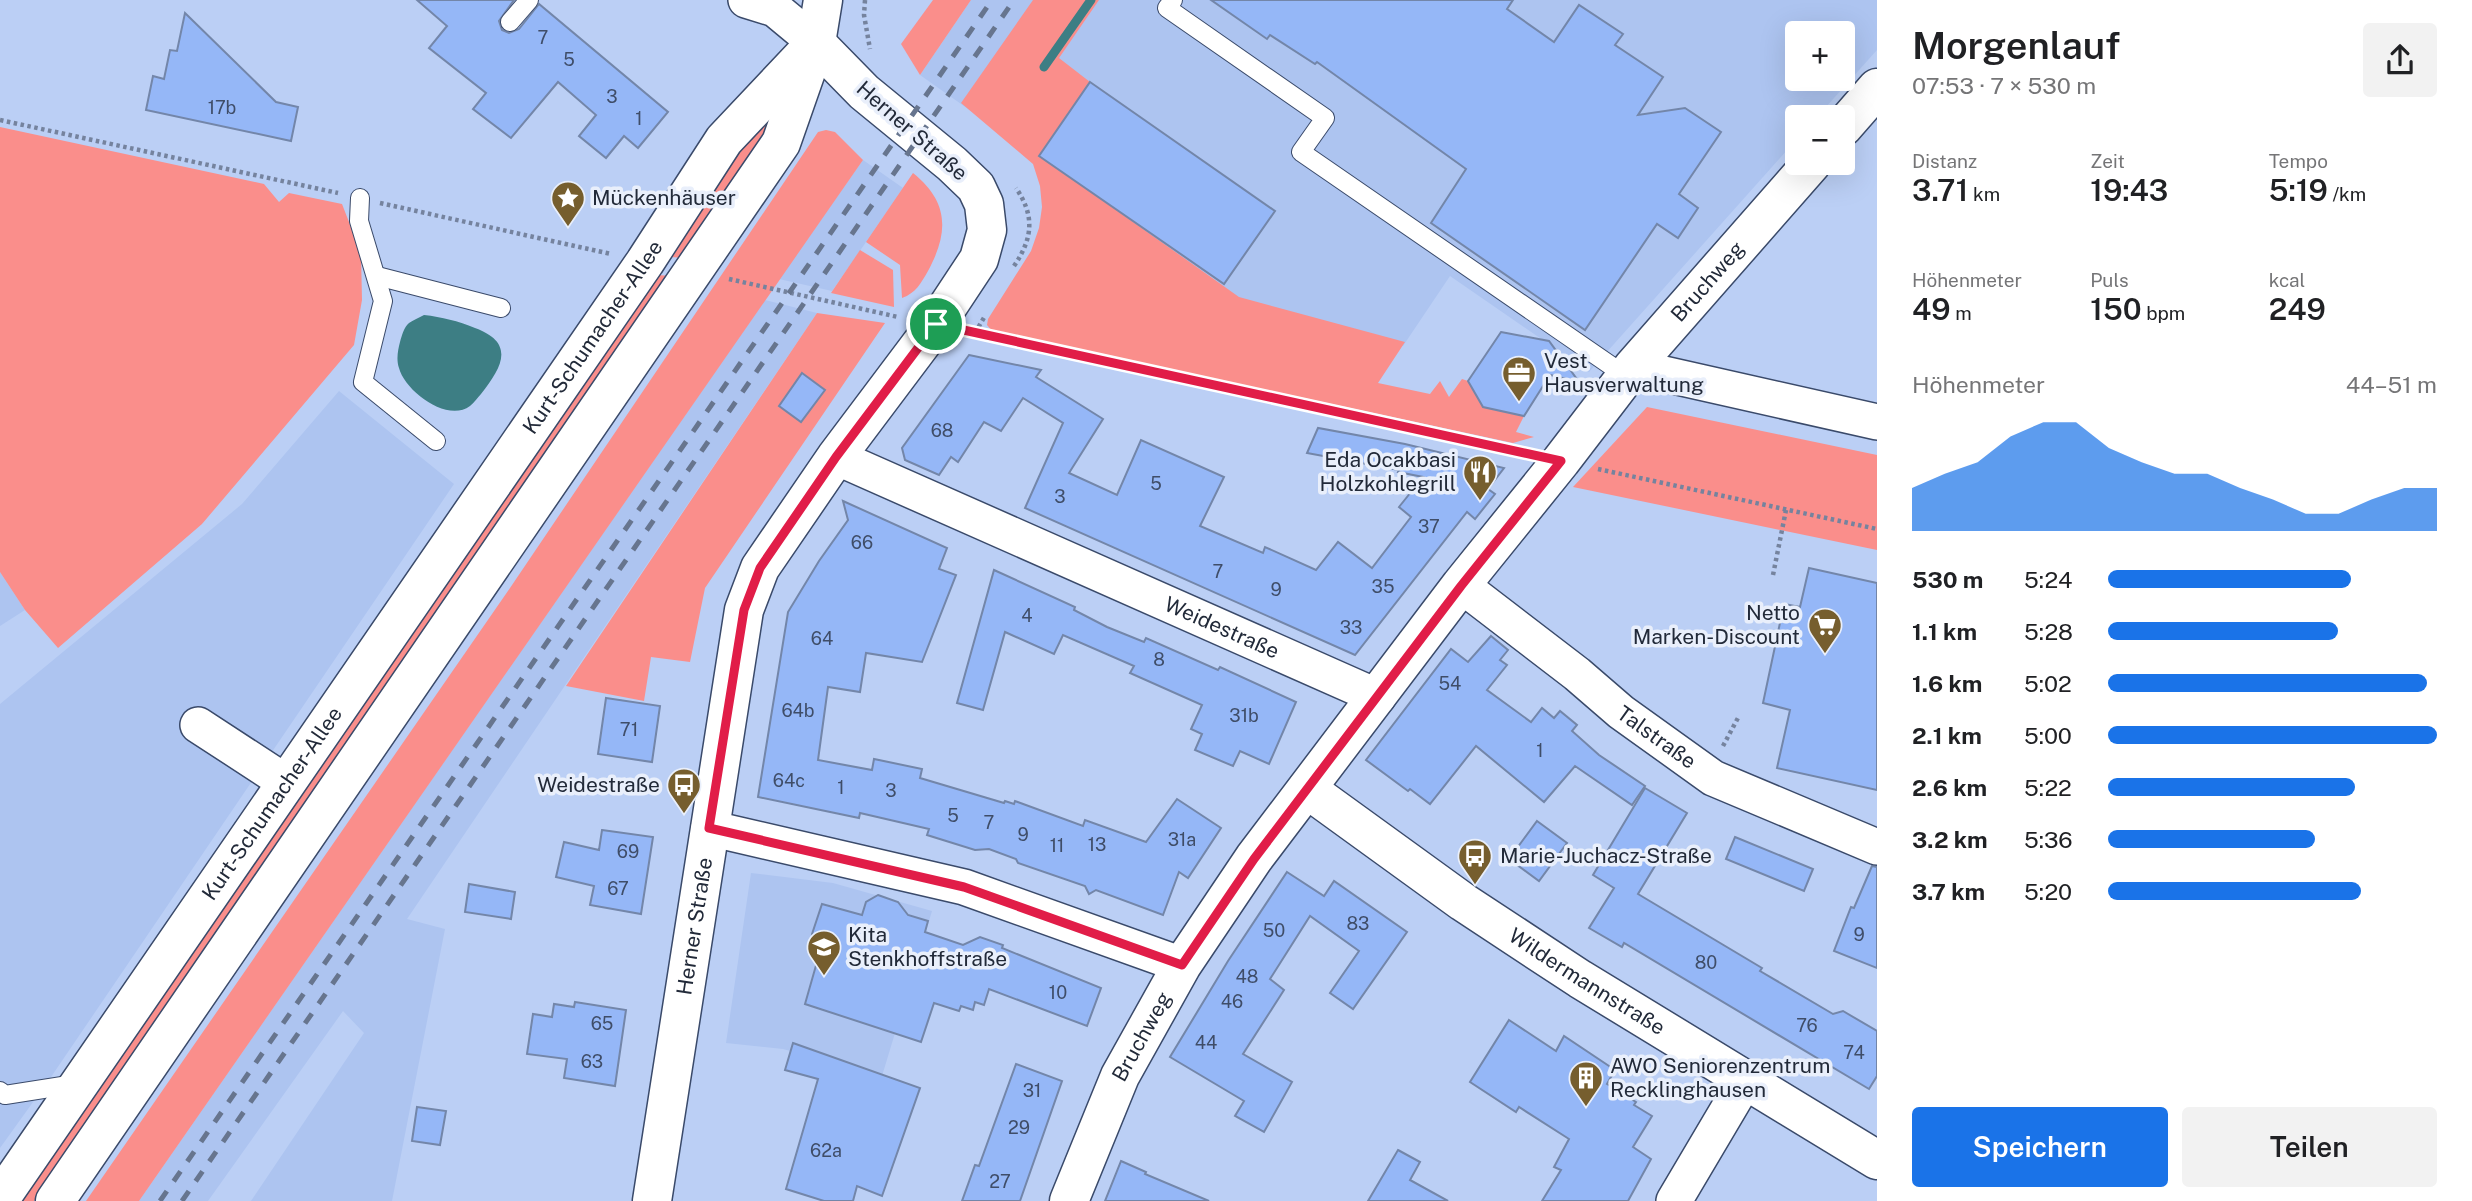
<!DOCTYPE html>
<html lang="de">
<head>
<meta charset="utf-8">
<style>
  body { margin:0; font-family:"Public Sans",sans-serif; background:#f2f2f2; color:#202124; height:100vh; display:flex; flex-direction:column; font-size:26px; white-space:nowrap }
  * { box-sizing:border-box; margin:0 }
  p { font-size:23px; color:#757577 }
  .icon { flex:none; width:38px; height:38px; fill:none; stroke:currentColor; stroke-width:2; stroke-linecap:round; stroke-linejoin:round }
  .map { position:relative; flex:1; overflow:hidden }
  .drawer { display:flex; flex-direction:column; background:#fff; width:595px }
  .drawer>* { flex:none }
  .buttons { position:absolute; left:1785px; top:21px; display:grid; gap:14px }
  .buttons a { display:grid; place-items:center; width:70px; height:70px; border-radius:7px; background:#fff; box-shadow:0 7px 28px #0002; font-size:35px }
  .pin { position:absolute; display:grid; place-items:center; width:60px; height:60px; color:#fff; margin:-30px; border:4px solid #fff; border-radius:50%; box-shadow:0 2px 7px #0007 }
  .round { display:grid; place-items:center; flex:none; width:74px; height:74px; border-radius:7px; background:#f2f2f2 }
  .headline { display:flex; align-items:center; justify-content:space-between; height:119px; padding:0 35px }
  h1 { font-size:38px; font-weight:600; line-height:52px }
  .stats { display:grid; grid-template-columns:repeat(3,1fr); gap:10px; height:119px; padding:7px 35px }
  .stats div { display:grid; align-content:center }
  .stats b { font-size:30px; font-weight:600 }
  .stats small { font-size:19px; font-weight:400 }
  .stats p { font-size:19px }
  .chart { height:196px; padding:14px 35px }
  .chart p { display:flex; justify-content:space-between }
  .chart svg { width:100%; height:126px; margin-top:7px; fill:#1a73e8; opacity:.7 }
  .action { display:flex; gap:14px; margin-top:auto; padding:14px 35px }
  .action a { flex:1; height:80px; border-radius:7px; background:#1a73e8; color:#fff; font-size:28px; font-weight:600; line-height:80px; text-align:center }
  .action a+a { background:#f2f2f2; color:#202124 }
  ul { padding:0 35px; list-style:none; font-size:23px }
  li { display:grid; grid-template-columns:112px 84px 1fr; align-items:center; height:52px }
  li i { height:18px; border-radius:9px; background:#1a73e8 }
  main { display:flex; flex:1; min-height:0 }
  .map>svg:first-child { display:block }
</style>
</head>
<body>
<main>
<div class="map">
<svg width="1877" height="1201" viewBox="0 0 1877 1201">
  <rect width="100%" height="100%" fill="#bbcff5"/>
  <!-- built -->
  <g fill="#adc4f0" fill-rule="evenodd">
    <path d="M971,0H1877V50L1817,117H1797V139L1589,372L1450,276L1403,346L1240,301L920,75ZM1797,33H1843V79H1797Z"/>
    <polygon points="863,160 903,188 866,242 832,291 779,279"/>
    <polygon points="765,300 817,313 407,919 445,929 392,1201 251,1201 364,1033 343,1011 208,1201 139,1201"/>
    <polygon points="339,391 454,484 51,1077 0,1148 0,704 242,504"/>
    <polygon points="0,572 25,610 0,626"/>
    <polygon points="751,873 833,883 932,911 882,1076 783,1049 726,1043"/>
  </g>
  <!-- green -->
  <g fill="#fa8e8b">
    <polygon points="933,0 971,0 920,75 901,44"/>
    <polygon points="1033,0 1099,0 1059,58 1090,82 1040,156 1239,297 1405,342 1378,383 1430,394 1440,381 1449,397 1462,379 1468,381 1483,407 1524,416 1516,432 1534,437 1513,443 992,331 987,325 988,319 1031,251 1039,228 1042,207 1040,186 1033,164 961,103"/>
    <polygon points="772,103 773,122 684,258 670,257"/>
    <polygon points="0,127 264,184 279,202 289,193 342,204 361,253 362,300 354,345 202,524 58,648 25,610 0,572"/>
    <polygon points="826,130 835,132 863,160 139,1201 86,1201 510,588 818,132"/>
    <path d="M913,173C949,202 949,232 928,271C921,283 916,293 902,298L900,265L866,242Z"/>
    <polygon points="860,250 893,270 894,307 831,293"/>
    <polygon points="657,275 672,276 34,1201 18,1201"/>
    <polygon points="817,313 885,323 705,588 690,662 651,657 644,701 566,686"/>
    <polygon points="1647,407 1877,455 1877,550 1573,487"/>
  </g>
  <!-- water -->
  <path fill="#3d7e84" d="M424,315C442,317 458,321 475,328C516,343 502,367 481,394C478,397 474,403 470,406C447,423 405,391 399,368C396,359 398,350 400,342C402,335 404,327 409,323C413,320 419,318 424,315Z"/>
  <g fill="none" stroke-linecap="round" stroke-linejoin="round">
    <!-- stream -->
    <polyline stroke="#3d7e84" stroke-width="9" points="1044,67 1091,0"/>
  </g>
  <!-- building -->
  <g fill="#95b7f7" stroke="#7386a9" stroke-width="2">
    <polygon points="417,0 514,0 499,21 502,30 509,33 519,29 539,4 668,112 638,148 624,136 606,158 579,136 596,115 558,82 511,138 473,109 486,93 429,48 447,26"/>
    <polygon points="1211,0 1513,0 1507,9 1554,42 1579,5 1623,34 1615,45 1663,77 1638,115 1685,108 1721,132 1679,194 1698,208 1678,238 1657,224 1585,330 1431,223 1466,169 1317,62 1315,64 1270,35 1267,39"/>
    <polygon points="185,13 276,102 298,107 291,141 146,110 153,76 164,79 170,50 177,51"/>
    <polygon points="1090,82 1275,211 1224,284 1039,156"/>
    <polygon points="1501,332 1549,341 1579,382 1550,375 1524,416 1483,407 1468,381"/>
    <polygon points="969,355 1041,370 1036,377 1103,419 1069,473 1117,495 1141,440 1224,477 1200,526 1263,553 1265,547 1316,570 1338,542 1372,568 1411,517 1399,507 1423,477 1398,472 1399,470 1307,453 1318,428 1405,444 1504,468 1488,489 1495,494 1475,519 1467,512 1355,655 1025,508 1063,423 1023,398 1001,431 984,422 958,462 951,457 939,475 905,460 902,448"/>
    <polygon points="802,373 825,390 801,422 779,406"/>
    <polygon points="843,501 947,548 939,569 956,575 922,662 866,653 860,692 828,687 818,760 872,770 874,759 922,769 920,778 1004,803 1005,801 1014,804 1015,801 1083,826 1085,820 1146,842 1177,799 1221,828 1188,878 1179,872 1163,915 1096,890 1089,894 1085,886 1018,863 1016,859 989,849 975,850 927,835 929,829 860,813 859,818 758,797 788,612 819,561 848,520"/>
    <polygon points="1809,568 1877,583 1877,790 1777,768 1790,710 1763,703 1784,604 1800,607"/>
    <polygon points="994,570 1075,607 1074,610 1107,627 1144,642 1146,638 1218,670 1220,667 1296,702 1269,764 1240,751 1233,766 1195,750 1202,734 1191,729 1202,705 1130,673 1134,666 1063,635 1054,654 1005,632 983,710 957,703"/>
    <polygon points="1491,636 1508,650 1500,660 1507,665 1487,690 1531,722 1542,708 1554,718 1560,711 1577,725 1572,731 1599,755 1645,786 1632,805 1575,766 1544,802 1476,746 1430,804 1410,789 1408,791 1366,760 1451,649 1468,662"/>
    <polygon points="606,698 660,706 652,762 598,754"/>
    <polygon points="1645,788 1687,813 1638,894 1762,968 1760,971 1833,1014 1843,1011 1877,1031 1877,1076 1869,1089 1624,943 1622,947 1589,928 1614,888 1593,875"/>
    <polygon points="1537,821 1567,843 1539,881 1509,859"/>
    <polygon points="602,830 653,837 641,914 590,905 594,886 556,877 564,842 599,850"/>
    <polygon points="1735,837 1813,869 1804,891 1726,859"/>
    <polygon points="1872,866 1877,867 1877,968 1834,951 1851,907 1854,908"/>
    <polygon points="1287,872 1324,896 1334,881 1407,932 1353,1009 1330,993 1359,951 1310,916 1270,979 1284,990 1243,1054 1292,1082 1264,1132 1235,1116 1244,1101 1170,1057 1228,961"/>
    <polygon points="469,884 515,892 511,919 465,912"/>
    <polygon points="878,895 898,902 908,915 928,921 925,932 963,945 980,937 1003,945 1002,948 1101,988 1087,1026 989,989 984,1005 975,1002 973,1010 961,1006 959,1011 934,1003 921,1042 805,1004 821,948 812,934 822,904 862,915 866,902"/>
    <polygon points="575,1002 626,1010 615,1086 564,1078 567,1059 527,1054 533,1014 552,1017 554,1004 574,1007"/>
    <polygon points="1509,1020 1556,1051 1564,1036 1615,1070 1607,1084 1636,1102 1634,1105 1652,1116 1633,1147 1651,1159 1628,1201 1542,1201 1561,1170 1554,1167 1569,1139 1519,1107 1516,1112 1470,1082"/>
    <polygon points="793,1043 920,1088 882,1196 857,1186 853,1201 824,1201 786,1189 818,1079 785,1070"/>
    <polygon points="1016,1064 1062,1081 1020,1201 962,1201 975,1165 979,1166"/>
    <polygon points="417,1107 446,1111 440,1145 412,1141"/>
    <polygon points="1398,1150 1420,1162 1410,1180 1448,1201 1368,1201"/>
    <polygon points="1121,1161 1146,1172 1145,1174 1209,1201 1105,1201"/>
  </g>
  <g fill="none" stroke-linecap="round" stroke-linejoin="round">
    <!-- service casing -->
    <g stroke="#3a4a6a" stroke-width="20">
      <g id="service">
        <polyline points="1173,0 1167,8 1325,118 1301,152 1626,376"/>
        <polyline points="510,22 529,0"/>
        <polyline points="360,198 359,221 383,301 363,382 436,441"/>
        <polyline points="377,276 501,308"/>
        <polyline points="0,1091 5,1095 75,1084"/>
      </g>
    </g>
    <!-- minor casing -->
    <g stroke="#3a4a6a" stroke-width="38">
      <g id="minor">
        <polyline points="746,0 775,9 816,43"/>
        <polyline points="1633,367 1877,422"/>
        <path id="s1" d="M836,457L1378,697"/>
        <path id="s2" d="M1461,585L1577,674L1621,712L1713,778L1877,847"/>
        <polyline points="198,725 287,783"/>
        <polyline points="709,828 964,887 1182,965"/>
        <polyline points="1674,1201 1745,1081"/>
      </g>
    </g>
    <!-- tertiary casing -->
    <g stroke="#3a4a6a" stroke-width="41">
      <g id="tertiary">
        <polyline points="1843,127 1877,88"/>
        <path id="s3" d="M1307,789L1463,902L1580,979L1877,1160"/>
        <path id="s4" d="M1069,1201L1120,1076L1182,965L1254,858L1461,585L1561,461L1633,367L1812,163"/>
      </g>
    </g>
    <!-- secondary casing -->
    <g stroke="#3a4a6a" stroke-width="41">
      <g id="secondary">
        <path id="s5" d="M0,1199L645,262L724,140L807,52"/>
        <polyline points="55,1201 781,143 816,43 823,0"/>
        <path id="s6" d="M652,1201L744,610L760,568L836,457L936,324L979,259L987,230L984,204L976,187L952,164L864,92L816,43"/>
      </g>
    </g>
    <!-- path -->
    <g stroke="#75839e" stroke-width="4.5" stroke-dasharray="3.5 3.5" stroke-linecap="butt">
      <polyline points="865,0 864,15 870,49"/>
      <polyline points="0,120 338,193"/>
      <polyline points="380,203 611,254"/>
      <path d="M1014,266C1033,238 1035,216 1016,188"/>
      <polyline points="729,279 898,317"/>
      <polyline points="968,332 1524,453"/>
      <polyline points="975,333 985,316"/>
      <polyline points="1598,469 1877,529"/>
      <polyline points="1773,575 1786,510"/>
      <polyline points="1723,746 1739,716"/>
    </g>
    <!-- service -->
    <use href="#service" stroke="#fff" stroke-width="18"/>
    <!-- minor -->
    <use href="#minor" stroke="#fff" stroke-width="35"/>
    <!-- tertiary -->
    <use href="#tertiary" stroke="#fff" stroke-width="38"/>
    <!-- secondary -->
    <use href="#secondary" stroke="#fff" stroke-width="38"/>
    <!-- rail -->
    <g stroke="#67758e" stroke-width="5" stroke-dasharray="12 12" stroke-linecap="butt">
      <polyline points="160,1201 992,0"/>
      <polyline points="182,1201 1014,0"/>
    </g>
  </g>
  <g fill="none" stroke-linecap="round" stroke-linejoin="round">
    <!-- route casing -->
    <g stroke="#fff" stroke-width="14">
      <polygon id="route" points="936,324 1561,461 1461,586 1254,859 1182,965 964,887 709,828 744,610 760,568 836,457"/>
    </g>
    <!-- route -->
    <use href="#route" stroke="#e11d48" stroke-width="9"/>
  </g>
  <!-- icons -->
  <defs>
    <g id="sight-pin" transform="scale(1.75)"><path d="M0 17L-7.5 6A9.5 9.5 0 1 1 7.5 6Z" fill="#765e2e" stroke="#e9effb"/><path d="M0-6L1.8-2.2L6-1.7L2.9 1.2L3.7 5.4L0 3.3L-3.7 5.4L-2.9 1.2L-6-1.7L-1.8-2.2Z" fill="#fff"/></g>
    <g id="office-pin" transform="scale(1.75)"><path d="M0 17L-7.5 6A9.5 9.5 0 1 1 7.5 6Z" fill="#765e2e" stroke="#e9effb"/><path d="M-6-3h4V-5.5h4V-3h4V5H-6ZM-1-4.5V-3h2v-1.5ZM-6 0V1H6V0Z" fill="#fff"/></g>
    <g id="restaurant-pin" transform="scale(1.75)"><path d="M0 17L-7.5 6A9.5 9.5 0 1 1 7.5 6Z" fill="#765e2e" stroke="#e9effb"/><path d="M-5-6h1v4h1v-4h1v4h1v-4h1v5L-1.5 .5V6h-2V.5L-5-1ZM5-6V6H3V1.5H1.5Q1.5-4 5-6Z" fill="#fff"/></g>
    <g id="supermarket-pin" transform="scale(1.75)"><path d="M0 17L-7.5 6A9.5 9.5 0 1 1 7.5 6Z" fill="#765e2e" stroke="#e9effb"/><path d="M-6-5.5h2.5l.6 2H6L4.5 2H-2.5L-4.4-4H-6ZM-1.5 3.2a1.3 1.3 0 1 0 .1 0ZM3 3.2a1.3 1.3 0 1 0 .1 0Z" fill="#fff"/></g>
    <g id="bus-pin" transform="scale(1.75)"><path d="M0 17L-7.5 6A9.5 9.5 0 1 1 7.5 6Z" fill="#765e2e" stroke="#e9effb"/><path d="M-5-6H5V4H4V6H2V4H-2V6H-4V4H-5ZM-3.5-4V0h7V-4ZM-3.5 1.2v1.5H-2V1.2ZM2 1.2v1.5H3.5V1.2Z" fill="#fff"/></g>
    <g id="school-pin" transform="scale(1.75)"><path d="M0 17L-7.5 6A9.5 9.5 0 1 1 7.5 6Z" fill="#765e2e" stroke="#e9effb"/><path d="M0-5L7-2L0 1L-7-2ZM-4 1L0 2.5L4 1V4Q0 6-4 4Z" fill="#fff"/></g>
    <g id="building-pin" transform="scale(1.75)"><path d="M0 17L-7.5 6A9.5 9.5 0 1 1 7.5 6Z" fill="#765e2e" stroke="#e9effb"/><path d="M-4-6H4V6H1V3H-1V6H-4ZM-2.5-4.3h1.7v1.8h-1.7ZM.8-4.3h1.7v1.8H.8ZM-2.5-1h1.7V.8h-1.7ZM.8-1h1.7V.8H.8Z" fill="#fff"/></g>
  </defs>
  <g fill-rule="evenodd">
    <use href="#sight-pin" x="568" y="198"/>
    <use href="#office-pin" x="1519" y="373"/>
    <use href="#restaurant-pin" x="1480" y="472"/>
    <use href="#supermarket-pin" x="1825" y="625"/>
    <use href="#bus-pin" x="684" y="785"/>
    <use href="#bus-pin" x="1475" y="856"/>
    <use href="#school-pin" x="824" y="947"/>
    <use href="#building-pin" x="1586" y="1078"/>
  </g>
  <g text-anchor="middle" stroke-width="7" stroke-linejoin="round" paint-order="stroke">
    <!-- number labels -->
    <g font-size="18" fill="#3f4d68">
      <text x="543" y="44">7</text>
      <text x="569" y="66">5</text>
      <text x="612" y="103">3</text>
      <text x="222" y="114">17b</text>
      <text x="639" y="125">1</text>
      <text x="942" y="437">68</text>
      <text x="1156" y="490">5</text>
      <text x="1060" y="503">3</text>
      <text x="1429" y="533">37</text>
      <text x="862" y="549">66</text>
      <text x="1218" y="578">7</text>
      <text x="1383" y="593">35</text>
      <text x="1276" y="596">9</text>
      <text x="1027" y="622">4</text>
      <text x="1351" y="634">33</text>
      <text x="822" y="645">64</text>
      <text x="1159" y="666">8</text>
      <text x="1450" y="690">54</text>
      <text x="798" y="717">64b</text>
      <text x="1244" y="722">31b</text>
      <text x="629" y="736">71</text>
      <text x="1540" y="757">1</text>
      <text x="789" y="787">64c</text>
      <text x="841" y="794">1</text>
      <text x="891" y="797">3</text>
      <text x="953" y="822">5</text>
      <text x="989" y="829">7</text>
      <text x="1023" y="841">9</text>
      <text x="1182" y="846">31a</text>
      <text x="1097" y="851">13</text>
      <text x="1057" y="852">11</text>
      <text x="628" y="858">69</text>
      <text x="618" y="895">67</text>
      <text x="1358" y="930">83</text>
      <text x="1274" y="937">50</text>
      <text x="1859" y="941">9</text>
      <text x="1706" y="969">80</text>
      <text x="1247" y="983">48</text>
      <text x="1058" y="999">10</text>
      <text x="1232" y="1008">46</text>
      <text x="602" y="1030">65</text>
      <text x="1807" y="1032">76</text>
      <text x="1206" y="1049">44</text>
      <text x="1854" y="1059">74</text>
      <text x="592" y="1068">63</text>
      <text x="1032" y="1097">31</text>
      <text x="1019" y="1134">29</text>
      <text x="826" y="1157">62a</text>
      <text x="1000" y="1188">27</text>
    </g>
    <!-- street labels -->
    <g font-size="21" fill="#222a39" stroke="#e9effb">
      <text transform="translate(912 131) rotate(41)" y="7">Herner Straße</text>
      <text dy="7" stroke="none"><textPath href="#s4" startOffset="1125">Bruchweg</textPath></text>
      <text dy="7" stroke="none"><textPath href="#s5" startOffset="1046">Kurt-Schumacher-Allee</textPath></text>
      <text dy="7" stroke="none"><textPath href="#s1" startOffset="422">Weidestraße</textPath></text>
      <text dy="7" stroke="none"><textPath href="#s2" startOffset="248">Talstraße</textPath></text>
      <text dy="7" stroke="none"><textPath href="#s5" startOffset="480">Kurt-Schumacher-Allee</textPath></text>
      <text dy="7" stroke="none"><textPath href="#s6" startOffset="278">Herner Straße</textPath></text>
      <text dy="7" stroke="none"><textPath href="#s3" startOffset="340">Wildermannstraße</textPath></text>
      <text dy="7" stroke="none"><textPath href="#s4" startOffset="180">Bruchweg</textPath></text>
    </g>
    <!-- poi labels -->
    <g font-size="21" fill="#222a39" stroke="#e9effb" text-anchor="start">
      <text x="592" y="205">Mückenhäuser</text>
      <text x="1544" y="368">Vest<tspan x="1544" dy="24">Hausverwaltung</tspan></text>
      <text x="1456" y="467" text-anchor="end">Eda Ocakbasi<tspan x="1456" dy="24">Holzkohlegrill</tspan></text>
      <text x="1800" y="620" text-anchor="end">Netto<tspan x="1800" dy="24">Marken-Discount</tspan></text>
      <text x="660" y="792" text-anchor="end">Weidestraße</text>
      <text x="1500" y="863">Marie-Juchacz-Straße</text>
      <text x="848" y="942">Kita<tspan x="848" dy="24">Stenkhoffstraße</tspan></text>
      <text x="1610" y="1073">AWO Seniorenzentrum<tspan x="1610" dy="24">Recklinghausen</tspan></text>
    </g>
  </g>
</svg>
<div class="buttons">
<a>+</a>
<a>−</a>
</div>
<div class="pin" style="left:936px;top:324px;background:#1e9e55"><svg class="icon" aria-label="arrive" viewBox="0 0 24 24"><path d="M6 21V4h12l-3 4 3 4H6"/></svg></div>
</div>
<section class="drawer">
<div class="headline"><div><h1>Morgenlauf</h1><p>07:53 · 7 × 530 m</p></div><a class="round"><svg class="icon" aria-label="share" viewBox="0 0 24 24"><path d="M12 15V3M7 8l5-5 5 5M5 13v7h14v-7"/></svg></a></div>
<div class="stats">
<div><p>Distanz</p><b>3.71<small> km</small></b></div>
<div><p>Zeit</p><b>19:43</b></div>
<div><p>Tempo</p><b>5:19<small> /km</small></b></div>
</div>
<div class="stats">
<div><p>Höhenmeter</p><b>49<small> m</small></b></div>
<div><p>Puls</p><b>150<small> bpm</small></b></div>
<div><p>kcal</p><b>249</b></div>
</div>
<div class="chart"><p><span>Höhenmeter</span>44–51 m</p>
<svg viewBox="0 0 160 44" preserveAspectRatio="none"><path d="M0 44V29L10 24L20 20L30 11L40 6L50 6L60 15L70 20L80 24L90 24L100 29L110 33L120 38L130 38L140 33L150 29L160 29V44z"/></svg>
</div>
<ul>
<li><b>530 m</b>5:24<i style="width:74%"></i></li>
<li><b>1.1 km</b>5:28<i style="width:70%"></i></li>
<li><b>1.6 km</b>5:02<i style="width:97%"></i></li>
<li><b>2.1 km</b>5:00<i style="width:100%"></i></li>
<li><b>2.6 km</b>5:22<i style="width:75%"></i></li>
<li><b>3.2 km</b>5:36<i style="width:63%"></i></li>
<li><b>3.7 km</b>5:20<i style="width:77%"></i></li>
</ul>
<div class="action"><a>Speichern</a><a>Teilen</a></div>
</section>
</main>
</body>
</html>
